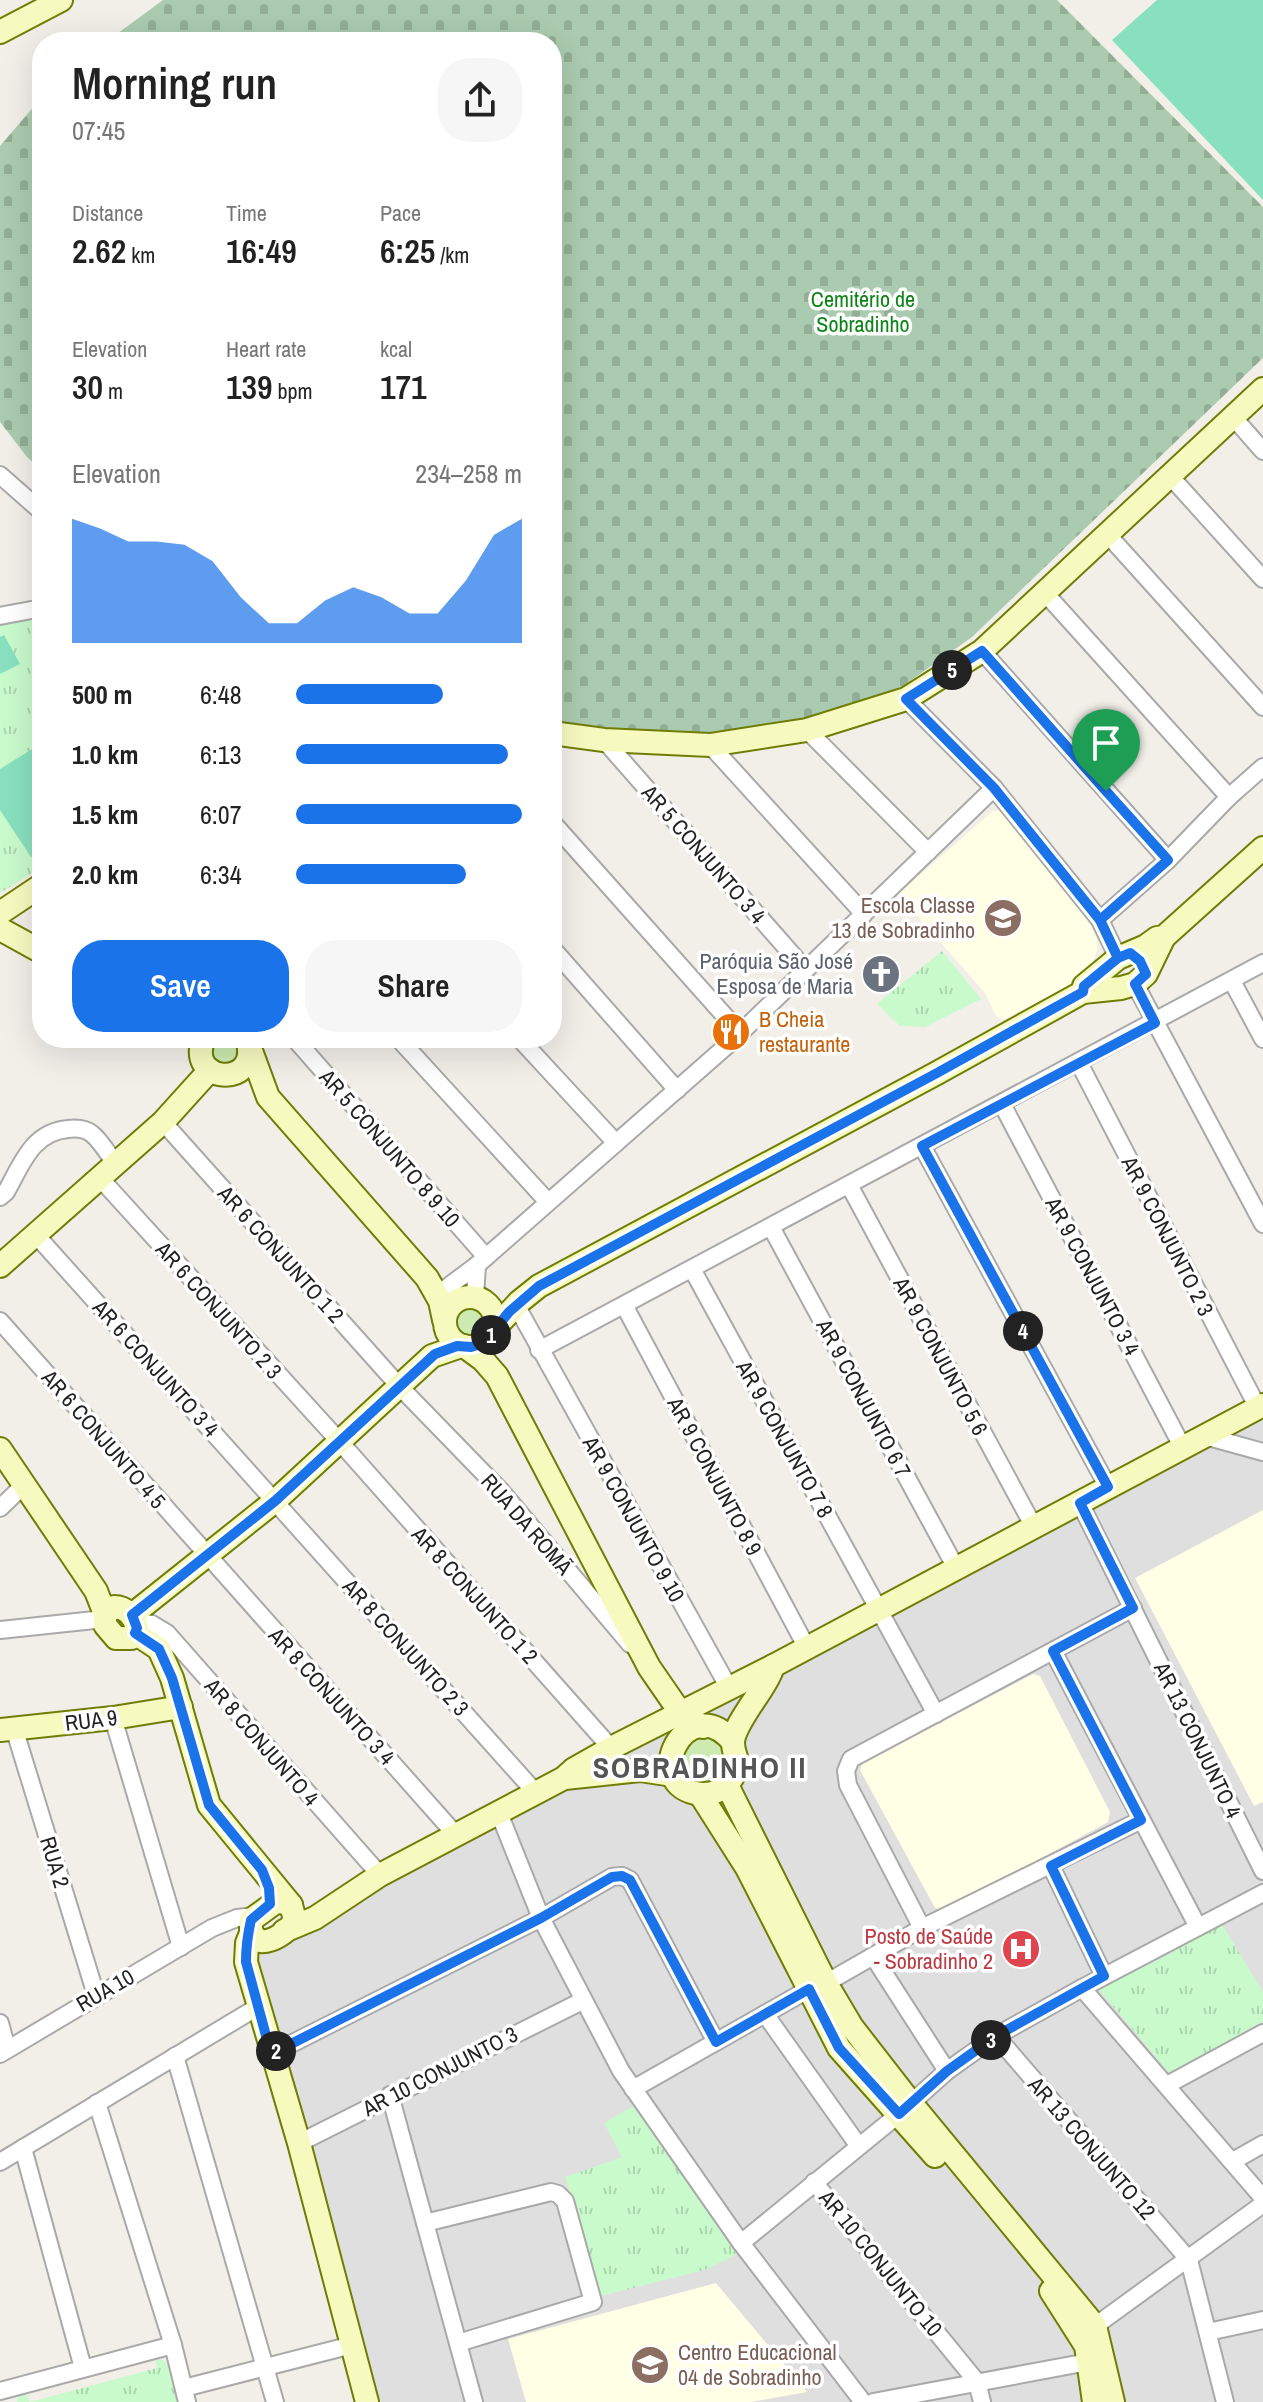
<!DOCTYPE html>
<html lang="en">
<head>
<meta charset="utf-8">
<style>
  body { margin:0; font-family:"Archivo Narrow",sans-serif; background:#f6f6f6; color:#222; height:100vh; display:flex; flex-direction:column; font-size:30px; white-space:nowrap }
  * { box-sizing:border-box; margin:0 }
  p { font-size:26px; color:#767676 }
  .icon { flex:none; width:44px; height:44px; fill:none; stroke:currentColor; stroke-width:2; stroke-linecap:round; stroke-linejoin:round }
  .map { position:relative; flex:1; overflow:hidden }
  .panel { position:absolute; left:32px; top:32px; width:530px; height:1016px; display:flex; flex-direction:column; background:#fff; border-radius:32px; box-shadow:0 8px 32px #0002 }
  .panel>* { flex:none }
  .pin { position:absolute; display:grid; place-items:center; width:68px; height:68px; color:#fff; margin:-82px -34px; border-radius:50% 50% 50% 0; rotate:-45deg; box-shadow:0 0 8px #0007 }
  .pin .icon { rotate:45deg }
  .km { position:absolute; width:40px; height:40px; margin:-20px; border-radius:50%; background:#222; color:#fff; font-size:22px; line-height:40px; text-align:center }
  .round { display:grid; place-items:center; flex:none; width:84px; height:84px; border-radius:32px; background:#f6f6f6 }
  .overview { display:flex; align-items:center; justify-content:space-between; height:136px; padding:0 40px }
  h1 { font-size:44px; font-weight:600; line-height:60px }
  .figures { display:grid; grid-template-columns:repeat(3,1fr); gap:12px; height:136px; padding:8px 40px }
  .figures div { display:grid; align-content:center }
  .figures b { font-size:34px; font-weight:600 }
  .figures small { font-size:22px; font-weight:400 }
  .figures p { font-size:22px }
  .chart { height:224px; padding:16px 40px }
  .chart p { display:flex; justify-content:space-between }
  .chart svg { width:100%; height:144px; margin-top:8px; fill:#1a73e8; opacity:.7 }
  .primary-button { display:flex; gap:16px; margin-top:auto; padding:16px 40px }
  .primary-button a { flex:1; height:92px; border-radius:32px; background:#1a73e8; color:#fff; font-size:32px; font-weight:600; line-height:92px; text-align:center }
  .primary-button a+a { background:#f6f6f6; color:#222 }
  ul { padding:0 40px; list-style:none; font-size:26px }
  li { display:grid; grid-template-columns:128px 96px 1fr; align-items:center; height:60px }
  li i { height:20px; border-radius:10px; background:#1a73e8 }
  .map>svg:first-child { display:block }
</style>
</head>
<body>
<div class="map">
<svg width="1263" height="2402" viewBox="0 0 1263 2402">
  <defs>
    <pattern id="cemetery-stones" width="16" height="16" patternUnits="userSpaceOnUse" patternTransform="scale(2)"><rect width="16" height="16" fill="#aacbaf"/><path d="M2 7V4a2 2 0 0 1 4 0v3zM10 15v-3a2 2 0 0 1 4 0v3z" fill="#92ae96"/></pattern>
    <pattern id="park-tufts" width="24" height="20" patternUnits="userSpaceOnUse" patternTransform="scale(2)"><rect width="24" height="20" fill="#c8facc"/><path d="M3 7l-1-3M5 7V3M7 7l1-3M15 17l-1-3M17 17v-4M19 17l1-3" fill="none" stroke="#acd6af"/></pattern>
  </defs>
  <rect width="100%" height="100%" fill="#f2efe9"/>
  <!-- residential -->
  <polygon fill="#e0dfdf" points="1263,1405 1263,2402 367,2402 254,1956 258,1950"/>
  <!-- education -->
  <g fill="#ffffe5">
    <polygon points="1002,810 1081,906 1097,939 1097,951 1088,973 1079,981 1003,1020 996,1016 985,993 898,894 993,811"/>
    <polygon points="1263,1510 1263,1802 1254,1806 1135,1578"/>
    <polygon points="1033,1674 1040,1676 1110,1812 1108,1822 944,1911 935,1908 860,1770 862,1764"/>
    <polygon points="716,2283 807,2392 751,2402 526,2402 508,2339"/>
  </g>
  <!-- grass -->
  <g fill="#cdebb0">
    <polygon points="208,1038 240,1038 239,1063 218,1068 204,1045"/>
    <circle cx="470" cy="1322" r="19"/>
    <polygon points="692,1733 724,1738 729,1777 691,1788 674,1760"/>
  </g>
  <!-- cemetery -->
  <g fill="url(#cemetery-stones)">
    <polygon points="163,0 1057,0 1263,207 1263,358 972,637 903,686 812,719 710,736 616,734 552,725 552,42 106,42"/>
    <polygon points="42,97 42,471 27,457 0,422 0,146"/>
  </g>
  <!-- park -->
  <g fill="url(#park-tufts)">
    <polygon points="42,614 42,867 0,893 0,624"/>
    <polygon points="942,951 981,999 925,1027 900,1026 877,1004"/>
    <polygon points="1221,1923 1263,1992 1263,2023 1170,2074 1097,1987"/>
    <polygon points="635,2105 741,2252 705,2270 601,2296 565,2177 622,2157 604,2123"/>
    <polygon points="155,2359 163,2360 167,2364 177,2402 17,2402 18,2397 26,2394 30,2402 157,2368"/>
  </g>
  <!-- pitch -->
  <g fill="#88e0be">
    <polygon points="1157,0 1263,0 1263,200 1112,40"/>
    <polygon points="4,635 20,664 0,674 0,637"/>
    <polygon points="42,743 42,850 31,857 0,810 0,769"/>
  </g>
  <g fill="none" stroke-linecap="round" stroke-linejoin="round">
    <!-- street casing -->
    <g stroke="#a9a9a9" stroke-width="20">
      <g id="street">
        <polyline points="1234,418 1263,451"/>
        <polyline points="0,475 42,512"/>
        <polyline points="1170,476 1263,579"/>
        <polyline points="1108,535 1263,707"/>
        <polyline points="1045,593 1229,797"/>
        <polyline points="0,616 42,608"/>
        <polyline points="982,651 1168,860"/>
        <polyline points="906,699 994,788 1100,920 1118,958"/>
        <polyline points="807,730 928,852"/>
        <polyline points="604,740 805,969"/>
        <polyline points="710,745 864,914"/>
        <polyline points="552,822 740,1033"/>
        <polyline points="1100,920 1168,860 1229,797 1263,767"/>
        <polyline points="552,948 677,1090"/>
        <polyline points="1232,981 1263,1039"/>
        <polyline points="1135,984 1263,1224"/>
        <polyline points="294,1038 486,1257"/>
        <polyline points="398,1038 548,1202"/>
        <polyline points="519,1038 616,1143"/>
        <polyline points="1079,1063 1258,1408"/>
        <polyline points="1002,1104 1183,1448"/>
        <polyline points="163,1122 400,1387 501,1491 630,1644"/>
        <polyline points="922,1146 1108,1487"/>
        <polyline points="99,1177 340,1442 611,1748"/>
        <polyline points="849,1185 1034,1527"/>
        <path d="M0,1197L6,1192C22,1164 32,1132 68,1129C76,1128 86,1129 92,1134C101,1141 108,1154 115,1163"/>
        <polyline points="771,1227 956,1568"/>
        <polyline points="36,1235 536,1793"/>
        <polyline points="692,1269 936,1714"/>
        <polyline points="445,1289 477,1265 731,1042 994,788"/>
        <polyline points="475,1297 477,1265"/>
        <polyline points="516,1305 729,1688"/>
        <polyline points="624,1305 807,1648"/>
        <polyline points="0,1321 456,1835"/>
        <polyline points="539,1350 1263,963"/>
        <polyline points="1205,1436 1263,1452"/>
        <polyline points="1080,1503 1263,1871"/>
        <polyline points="0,1508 25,1484"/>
        <polyline points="135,1622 152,1624 167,1633 380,1875"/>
        <polyline points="0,1630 104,1619"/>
        <polyline points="1053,1651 1198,1927"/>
        <polyline points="113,1718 181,1947"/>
        <polyline points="14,1728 96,1995"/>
        <polyline points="499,1813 541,1918 621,2071 741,2243 863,2402"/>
        <polyline points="1051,1866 1104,1976"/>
        <polyline points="922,1928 848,1785 846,1771 851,1759 1133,1608"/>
        <polyline points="873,1956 947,2071"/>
        <polyline points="826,1983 922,1928 1141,1820"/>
        <polyline points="1082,1988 1263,2198"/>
        <polyline points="765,2014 858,2145"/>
        <polyline points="0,2023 7,2049"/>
        <polyline points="996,2036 1189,2260 1225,2402"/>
        <polyline points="0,2054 212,1928 237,1918 254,1916"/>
        <polyline points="271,2054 541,1918 612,1877 622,1876 630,1880 716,2042"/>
        <polyline points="175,2056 275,2402"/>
        <polyline points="1167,2085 1263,2033"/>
        <polyline points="633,2089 809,1989"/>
        <polyline points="390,2095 474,2402"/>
        <polyline points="97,2103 173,2345 187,2402"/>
        <polyline points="299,2143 582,2001"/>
        <polyline points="23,2148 83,2368"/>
        <polyline points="1233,2161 1263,2144"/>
        <polyline points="0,2162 259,2006"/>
        <polyline points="814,2182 977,2382 982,2402"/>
        <polyline points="425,2223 551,2192 558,2194 565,2201 593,2302 458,2343"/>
        <polyline points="741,2243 899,2114 947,2071 996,2036 1082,1988 1263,1893"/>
        <polyline points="1095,2326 1263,2204"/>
        <polyline points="1208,2332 1263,2320"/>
        <polyline points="184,2388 352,2345"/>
        <polyline points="0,2391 173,2345"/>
        <polyline points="873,2402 1088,2362"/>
      </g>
    </g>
    <!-- secondary casing -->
    <g stroke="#707d05" stroke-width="26">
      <g id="secondary">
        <polyline points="0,32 61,0"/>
        <polyline points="552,733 604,740 710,745 807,730 906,699 982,651 1263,389"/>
        <polyline points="0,913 42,885"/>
        <polyline points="0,929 42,952"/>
        <polyline points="1083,992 1121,988 1135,984 1146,974 1164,937"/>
        <path d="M204,1038C185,1084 259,1088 248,1043"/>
        <polyline points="250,1048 268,1097 427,1278 440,1301 444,1320"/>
        <polyline points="0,1266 163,1122 210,1070"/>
        <circle cx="470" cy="1322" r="25"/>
        <polyline points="494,1329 519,1302 539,1286 937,1073 1083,992 1084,986 1118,958 1146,946 1157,938 1164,937 1263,848"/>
        <polyline points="464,1346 483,1360 497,1376 649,1667 680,1712 703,1727"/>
        <polyline points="0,1449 96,1591 105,1614"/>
        <path d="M114,1607C126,1607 134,1616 137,1628L131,1638H116L105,1625V1614Z"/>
        <polyline points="132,1615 275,1501 432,1356 461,1346"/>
        <polyline points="135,1633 159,1649 172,1678 209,1805 291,1905"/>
        <polyline points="0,1730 113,1718 181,1707"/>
        <path d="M733,1742C687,1687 637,1787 701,1794C713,1795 726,1789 732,1778C743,1761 733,1757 733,1743C733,1723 767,1688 773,1666"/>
        <polyline points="565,1778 640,1770 673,1775"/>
        <polyline points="727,1785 826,1983 852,2027 911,2103 1095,2326 1113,2402"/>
        <polyline points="700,1794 747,1868 839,2048 935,2156"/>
        <path d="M277,1901L291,1905L295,1920C288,1932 272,1943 259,1941L251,1933V1920Z"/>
        <polyline points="284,1931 315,1918 380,1875 564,1778 574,1769 611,1748 773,1666 1263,1405"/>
        <polyline points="251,1933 247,1943 246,1962 299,2143 367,2402"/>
        <polyline points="1051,2291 1086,2346 1094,2402"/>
      </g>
    </g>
    <!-- street -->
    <use href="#street" stroke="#fff" stroke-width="16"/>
    <!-- secondary -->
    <use href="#secondary" stroke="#f7fabf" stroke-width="22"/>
  </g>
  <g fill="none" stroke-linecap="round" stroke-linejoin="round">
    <!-- route casing -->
    <g stroke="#fff" stroke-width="16">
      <path id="route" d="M1106,791L1168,860L1100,920L1118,958L1084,986L1083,992L937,1073L539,1286L509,1312L484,1343L471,1347L457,1346L435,1354L275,1501L132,1615L137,1628L135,1633L159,1649L172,1678L209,1805L262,1870L269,1888L270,1904L251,1920C248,1933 246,1948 246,1962L271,2054L541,1918L612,1877L622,1876L630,1880L716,2042L809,1989L839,2048L899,2114L947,2071L996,2036L1104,1976L1051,1866L1141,1820L1053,1651L1133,1608L1080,1503L1108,1487L922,1146L1155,1023L1135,984L1146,974L1140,961L1130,953L1118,958L1100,920L994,788L906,699L982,651L1106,791"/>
    </g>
    <!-- route -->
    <use href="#route" stroke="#1a73e8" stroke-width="10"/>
  </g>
  <!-- icons -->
  <defs>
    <g id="school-disc" transform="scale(2)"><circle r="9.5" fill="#8d6e63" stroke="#fff"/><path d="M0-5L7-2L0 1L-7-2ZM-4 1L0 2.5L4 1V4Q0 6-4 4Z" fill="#fff"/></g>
    <g id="church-disc" transform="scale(2)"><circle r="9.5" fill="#6b7280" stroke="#fff"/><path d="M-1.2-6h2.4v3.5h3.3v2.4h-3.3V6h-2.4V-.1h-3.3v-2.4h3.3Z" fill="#fff"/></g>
    <g id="restaurant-disc" transform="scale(2)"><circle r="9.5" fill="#e8710a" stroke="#fff"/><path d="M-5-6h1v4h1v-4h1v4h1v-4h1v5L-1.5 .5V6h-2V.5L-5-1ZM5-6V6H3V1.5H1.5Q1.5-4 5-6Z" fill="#fff"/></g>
    <g id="hospital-disc" transform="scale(2)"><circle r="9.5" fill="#e0444e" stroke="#fff"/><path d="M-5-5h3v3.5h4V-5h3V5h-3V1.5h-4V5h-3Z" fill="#fff"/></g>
  </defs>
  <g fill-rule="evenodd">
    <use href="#school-disc" x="1003" y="918"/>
    <use href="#church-disc" x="881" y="974"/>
    <use href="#restaurant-disc" x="731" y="1032"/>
    <use href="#hospital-disc" x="1021" y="1949"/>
    <use href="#school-disc" x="650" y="2365"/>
  </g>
  <g text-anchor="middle" stroke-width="7" stroke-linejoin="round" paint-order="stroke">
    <!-- park labels -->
    <g font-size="22" fill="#0c8416" stroke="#fff">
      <text x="863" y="307">Cemitério de<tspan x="863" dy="25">Sobradinho</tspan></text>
    </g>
    <!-- street labels -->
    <g font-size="22" fill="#222" stroke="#fff">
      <text transform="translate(704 854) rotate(49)" y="8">AR 5 CONJUNTO 3 4</text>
      <text transform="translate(390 1148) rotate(49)" y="8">AR 5 CONJUNTO 8 9 10</text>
      <text transform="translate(1168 1236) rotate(63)" y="8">AR 9 CONJUNTO 2 3</text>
      <text transform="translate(281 1254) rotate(48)" y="8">AR 6 CONJUNTO 1 2</text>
      <text transform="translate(1093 1276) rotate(62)" y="8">AR 9 CONJUNTO 3 4</text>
      <text transform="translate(219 1310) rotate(48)" y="8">AR 6 CONJUNTO 2 3</text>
      <text transform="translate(941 1356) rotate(62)" y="8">AR 9 CONJUNTO 5 6</text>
      <text transform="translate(156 1368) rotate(48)" y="8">AR 6 CONJUNTO 3 4</text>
      <text transform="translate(864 1398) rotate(62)" y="8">AR 9 CONJUNTO 6 7</text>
      <text transform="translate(104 1439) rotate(49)" y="8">AR 6 CONJUNTO 4 5</text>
      <text transform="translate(785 1439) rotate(61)" y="8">AR 9 CONJUNTO 7 8</text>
      <text transform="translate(715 1476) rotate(62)" y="8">AR 9 CONJUNTO 8 9</text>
      <text transform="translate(634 1519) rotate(61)" y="8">AR 9 CONJUNTO 9 10</text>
      <text transform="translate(527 1524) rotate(49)" y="8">RUA DA ROMÃ</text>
      <text transform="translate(475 1595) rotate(48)" y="8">AR 8 CONJUNTO 1 2</text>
      <text transform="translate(406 1647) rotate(48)" y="8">AR 8 CONJUNTO 2 3</text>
      <text transform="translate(332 1696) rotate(48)" y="8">AR 8 CONJUNTO 3 4</text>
      <text transform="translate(91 1720) rotate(-7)" y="8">RUA 9</text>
      <text transform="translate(1198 1740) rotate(64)" y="8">AR 13 CONJUNTO 4</text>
      <text transform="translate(262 1742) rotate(49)" y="8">AR 8 CONJUNTO 4</text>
      <text transform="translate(55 1862) rotate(73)" y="8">RUA 2</text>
      <text transform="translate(105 1990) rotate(-30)" y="8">RUA 10</text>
      <text transform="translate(440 2071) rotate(-27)" y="8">AR 10 CONJUNTO 3</text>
      <text transform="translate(1092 2148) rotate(49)" y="8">AR 13 CONJUNTO 12</text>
      <text transform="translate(881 2263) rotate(51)" y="8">AR 10 CONJUNTO 10</text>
    </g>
    <!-- education labels -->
    <g font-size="22" fill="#785e54" stroke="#fff" text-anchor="end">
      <text x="975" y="913">Escola Classe<tspan x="975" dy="25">13 de Sobradinho</tspan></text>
      <text x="678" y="2360" text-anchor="start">Centro Educacional<tspan x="678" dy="25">04 de Sobradinho</tspan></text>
    </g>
    <!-- worship labels -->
    <g font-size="22" fill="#5b616d" stroke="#fff" text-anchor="end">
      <text x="853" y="969">Paróquia São José<tspan x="853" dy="25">Esposa de Maria</tspan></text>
    </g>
    <!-- food labels -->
    <g font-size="22" fill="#c56008" stroke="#fff" text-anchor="start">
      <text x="759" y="1027">B Cheia<tspan x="759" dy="25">restaurante</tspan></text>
    </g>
    <!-- health labels -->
    <g font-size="22" fill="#be3a42" stroke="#fff" text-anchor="end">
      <text x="993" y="1944">Posto de Saúde<tspan x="993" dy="25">- Sobradinho 2</tspan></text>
    </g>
    <!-- district labels -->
    <g font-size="30" font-weight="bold" letter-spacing="2" fill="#555" stroke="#fff">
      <text x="700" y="1778">SOBRADINHO II</text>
    </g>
  </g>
</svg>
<div class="pin" style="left:1106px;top:791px;background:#1e9e55"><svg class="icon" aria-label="arrive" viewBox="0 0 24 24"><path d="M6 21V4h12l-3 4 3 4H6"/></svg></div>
<b class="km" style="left:491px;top:1335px">1</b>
<b class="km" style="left:276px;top:2051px">2</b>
<b class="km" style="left:991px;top:2040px">3</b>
<b class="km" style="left:1023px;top:1331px">4</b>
<b class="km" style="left:952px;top:670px">5</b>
<section class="panel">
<div class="overview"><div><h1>Morning run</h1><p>07:45</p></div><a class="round"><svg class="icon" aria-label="share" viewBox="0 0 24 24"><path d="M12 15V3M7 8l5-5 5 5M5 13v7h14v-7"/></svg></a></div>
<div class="figures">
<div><p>Distance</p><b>2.62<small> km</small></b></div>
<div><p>Time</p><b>16:49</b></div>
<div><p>Pace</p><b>6:25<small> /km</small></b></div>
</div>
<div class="figures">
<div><p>Elevation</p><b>30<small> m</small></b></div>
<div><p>Heart rate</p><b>139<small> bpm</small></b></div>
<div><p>kcal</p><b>171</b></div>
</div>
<div class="chart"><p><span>Elevation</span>234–258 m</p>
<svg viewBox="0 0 160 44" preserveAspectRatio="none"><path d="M0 44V6L10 9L20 13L30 13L40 14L50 19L60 30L70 38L80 38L90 31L100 27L110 30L120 35L130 35L140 25L150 11L160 6V44z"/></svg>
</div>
<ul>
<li><b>500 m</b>6:48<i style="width:65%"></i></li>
<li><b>1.0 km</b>6:13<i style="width:94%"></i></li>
<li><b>1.5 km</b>6:07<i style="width:100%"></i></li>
<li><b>2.0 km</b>6:34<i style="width:75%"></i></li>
</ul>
<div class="primary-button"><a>Save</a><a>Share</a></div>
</section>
</div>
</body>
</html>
